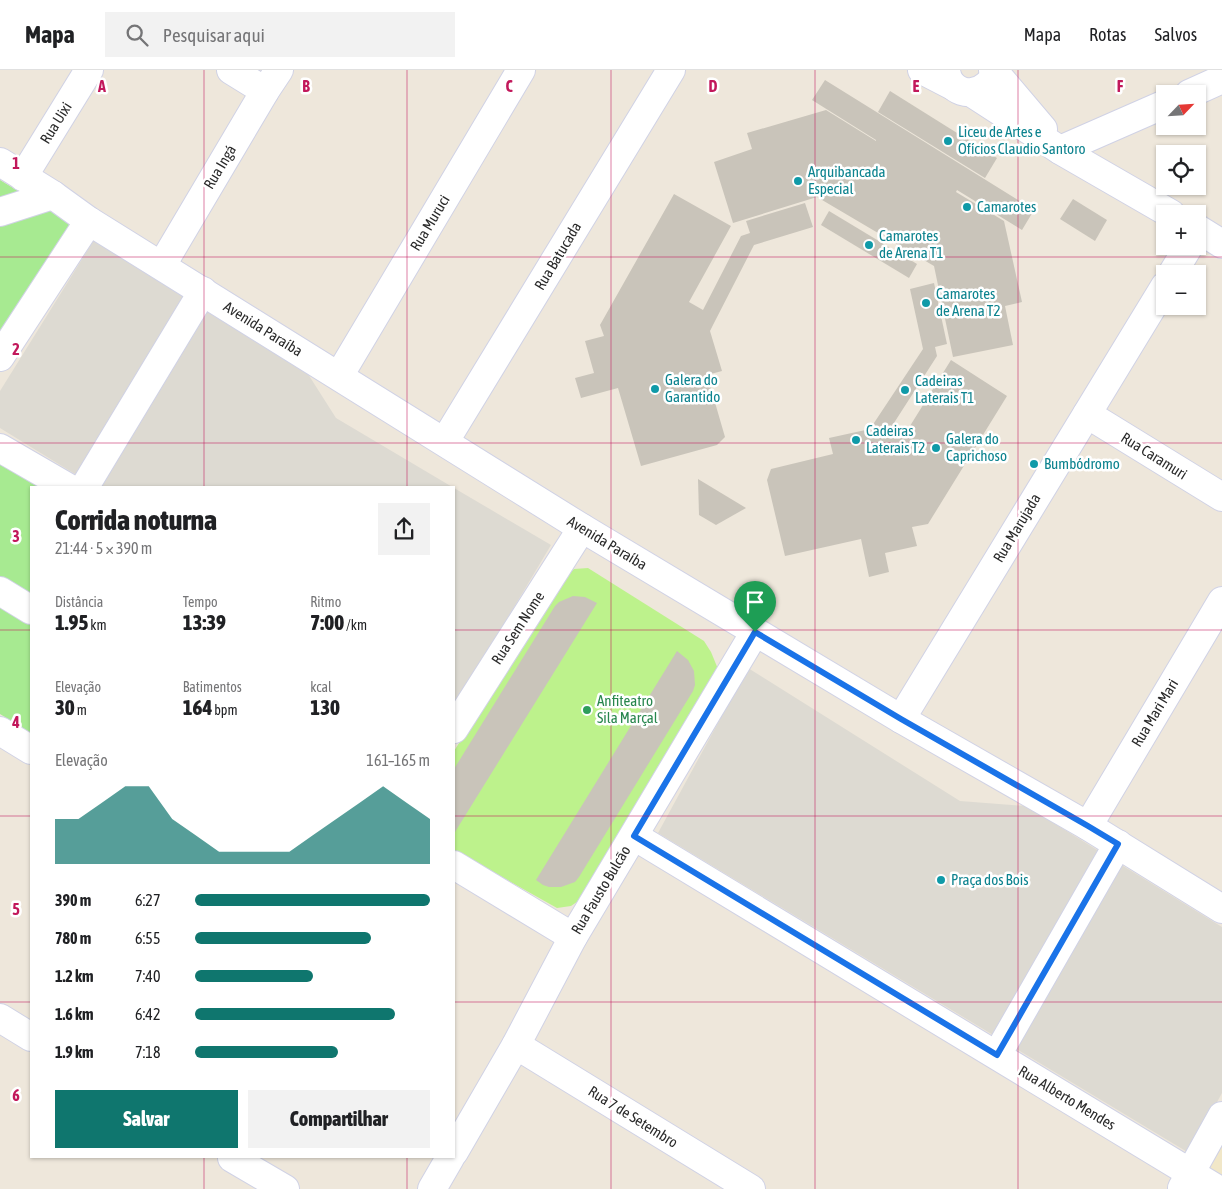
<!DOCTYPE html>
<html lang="pt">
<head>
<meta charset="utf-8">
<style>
  body { margin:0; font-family:"Asap Condensed",sans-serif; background:#f2f2f2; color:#202124; height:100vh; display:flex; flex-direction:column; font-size:19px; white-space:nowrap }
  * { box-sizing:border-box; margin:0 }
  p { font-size:16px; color:#757577 }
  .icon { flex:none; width:28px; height:28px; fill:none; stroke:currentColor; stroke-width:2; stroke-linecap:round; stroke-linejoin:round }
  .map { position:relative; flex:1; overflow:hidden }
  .panel { position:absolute; left:30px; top:416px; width:425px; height:672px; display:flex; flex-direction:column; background:#fff; border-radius:0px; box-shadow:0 1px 4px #0004 }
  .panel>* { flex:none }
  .needle { width:32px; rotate:65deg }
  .controls { position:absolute; left:1156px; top:15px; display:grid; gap:10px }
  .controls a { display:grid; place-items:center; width:50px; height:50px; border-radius:0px; background:#fff; box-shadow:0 1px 4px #0004; font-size:25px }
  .pin { position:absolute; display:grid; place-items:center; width:42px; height:42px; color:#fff; margin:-51px -21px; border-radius:50% 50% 50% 0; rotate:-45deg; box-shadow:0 0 5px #0007 }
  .pin .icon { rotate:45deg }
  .round { display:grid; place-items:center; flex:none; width:52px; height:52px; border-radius:0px; background:#f2f2f2 }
  .headline { display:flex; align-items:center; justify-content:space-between; height:85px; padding:0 25px }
  h1 { font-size:28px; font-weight:800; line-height:38px }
  .metrics { display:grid; grid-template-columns:repeat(3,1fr); gap:8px; height:85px; padding:5px 25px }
  .metrics div { display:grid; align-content:center }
  .metrics b { font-size:21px; font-weight:800 }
  .metrics small { font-size:14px; font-weight:400 }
  .metrics p { font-size:14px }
  .chart { height:140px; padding:10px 25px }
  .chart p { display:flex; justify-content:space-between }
  .chart svg { width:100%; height:90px; margin-top:5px; fill:#0f766e; opacity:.7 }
  .button { display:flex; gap:10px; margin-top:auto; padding:10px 25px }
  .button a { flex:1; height:58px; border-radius:0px; background:#0f766e; color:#fff; font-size:20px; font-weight:800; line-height:58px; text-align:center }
  .button a+a { background:#f2f2f2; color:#202124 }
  ul { padding:0 25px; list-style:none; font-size:16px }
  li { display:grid; grid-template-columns:80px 60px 1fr; align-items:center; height:38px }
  li i { height:12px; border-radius:6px; background:#0f766e }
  header { display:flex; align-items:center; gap:30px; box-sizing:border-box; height:70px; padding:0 25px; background:#fff; border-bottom:1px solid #e0e0e0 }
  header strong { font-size:24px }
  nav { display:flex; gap:28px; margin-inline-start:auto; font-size:18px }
  .search { width:350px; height:45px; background:#f2f2f2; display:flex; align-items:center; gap:12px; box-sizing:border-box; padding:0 18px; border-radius:0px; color:#757577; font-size:19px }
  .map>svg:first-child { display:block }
</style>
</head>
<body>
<header>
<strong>Mapa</strong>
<div class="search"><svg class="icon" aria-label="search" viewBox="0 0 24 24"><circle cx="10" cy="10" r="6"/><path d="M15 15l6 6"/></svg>Pesquisar aqui</div>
<nav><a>Mapa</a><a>Rotas</a><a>Salvos</a></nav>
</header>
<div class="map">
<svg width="1222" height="1119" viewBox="0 0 1222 1119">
  <rect width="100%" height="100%" fill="#eee7db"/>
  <!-- education -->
  <polygon fill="#f1e7c8" points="1222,1069 1222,1119 1194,1119"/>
  <!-- green -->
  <g fill="#a7ea91">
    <polygon points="0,110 72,154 0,278"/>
    <polygon points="0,391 43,417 31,418 31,663 0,644"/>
  </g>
  <!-- pitch -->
  <polygon fill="#bdf28c" points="588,498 704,571 711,582 718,599 584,827 571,836 557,838 454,780 454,681 564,508 574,499"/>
  <!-- plaza -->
  <g fill="#dddad2">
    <polygon points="94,170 301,293 336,348 454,418 96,417 0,358 0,321"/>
    <polygon points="454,418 551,475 454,638"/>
    <polygon points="748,598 960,731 1026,736 1222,857 1222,1023 1189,1083 658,763"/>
  </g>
  <!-- building -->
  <g fill="#c9c4ba">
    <polygon points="825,10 1034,140 1022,160 957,120 956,122 1004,151 1022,232 1005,236 1013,275 953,287 934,196 817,127 733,153 714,92 752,79 747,63 826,40 876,71 876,70 812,30"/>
    <polygon points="890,21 997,88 985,108 878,42"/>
    <polygon points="674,124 731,156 689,232 703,240 741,166 750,163 746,151 805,133 813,157 754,175 713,255 710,261 722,301 707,305 725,367 717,375 641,396 618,318 581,328 575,308 594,303 585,271 604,266 600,255"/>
    <polygon points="1073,129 1107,150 1095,171 1060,149"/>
    <polygon points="829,141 917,194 909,208 821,155"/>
    <polygon points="934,213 947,274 935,277 937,286 892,356 905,364 951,290 1007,326 928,454 912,457 917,476 885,483 889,502 869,507 861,469 785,486 767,410 771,399 833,384 829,368 870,359 923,279 910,219"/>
    <polygon points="698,409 746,438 716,455 699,445"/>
    <polygon points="573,526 585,527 597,533 455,762 454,761 454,699 555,536 559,532"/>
    <polygon points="677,581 688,590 694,601 695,615 693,621 579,807 575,812 561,817 549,817 543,815 536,810"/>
  </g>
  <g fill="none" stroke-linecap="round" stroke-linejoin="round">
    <!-- minor casing -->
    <g stroke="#d0d2e5" stroke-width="30">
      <g id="minor">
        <polyline points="231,0 265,21"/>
        <polyline points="922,0 953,16"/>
        <path d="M946,0C948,22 972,29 987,15"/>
        <polyline points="993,0 1043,59"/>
        <polyline points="972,23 1060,80 1171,144"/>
        <polyline points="1189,24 1222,9"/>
        <polyline points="1060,80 1165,34"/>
        <polyline points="0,92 53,125 89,151 582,458 901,649 1088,756 1222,839"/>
        <polyline points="23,107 89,0"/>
        <polyline points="0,142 53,125"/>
        <polyline points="1198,159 1222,174"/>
        <polyline points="162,195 265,21 279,0"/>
        <polyline points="1172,204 1189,176"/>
        <polyline points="0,287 89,151"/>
        <polyline points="339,306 521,0"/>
        <polyline points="1087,344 1222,427"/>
        <polyline points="445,371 671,0"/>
        <polyline points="0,378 69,418"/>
        <polyline points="84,418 203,221"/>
        <polyline points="0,521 31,540"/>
        <polyline points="901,649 1165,216"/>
        <polyline points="454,659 582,458"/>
        <polyline points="0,661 31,680"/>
        <polyline points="1088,756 1222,531"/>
        <polyline points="634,766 1217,1119"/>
        <polyline points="454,795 573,867"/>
        <polyline points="0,948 31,967"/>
        <polyline points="516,975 751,1119"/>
        <polyline points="997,985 1118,774"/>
        <polyline points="454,1082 516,975 573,867 755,562"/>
        <polyline points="232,1088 285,1119"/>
        <polyline points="1182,1118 1222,1046"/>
        <polyline points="432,1119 450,1088"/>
      </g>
    </g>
    <!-- minor -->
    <use href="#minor" stroke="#fff" stroke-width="28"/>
  </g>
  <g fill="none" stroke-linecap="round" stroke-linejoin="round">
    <!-- route casing -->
    <g stroke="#fff" stroke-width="10">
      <polygon id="route" points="755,562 901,649 1088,756 1118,774 997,985 634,766"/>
    </g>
    <!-- route -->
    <use href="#route" stroke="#1a73e8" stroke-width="6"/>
  </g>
  <!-- grid -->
  <path fill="none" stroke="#c2185b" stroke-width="1" stroke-opacity="0.55" d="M204,0V418M407,0V418M611,0V1119M815,0V1119M1018,0V1119M0,187H1222M0,373H1222M0,560H31M454,560H1222M0,746H31M454,746H1222M0,932H31M454,932H1222M204,1088V1119M407,1088V1119"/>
  <!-- markers -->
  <g fill="#0f9aa8" stroke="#fff" stroke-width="2">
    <circle cx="948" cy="71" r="5"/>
    <circle cx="798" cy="111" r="5"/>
    <circle cx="967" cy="137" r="5"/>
    <circle cx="869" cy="175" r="5"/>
    <circle cx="926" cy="233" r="5"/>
    <circle cx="655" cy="319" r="5"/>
    <circle cx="905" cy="320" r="5"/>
    <circle cx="856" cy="370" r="5"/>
    <circle cx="936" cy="378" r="5"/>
    <circle cx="1034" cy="394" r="5"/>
    <circle cx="941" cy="810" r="5"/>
  </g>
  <circle fill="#2e9e5b" stroke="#fff" stroke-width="2" cx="587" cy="640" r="5"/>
  <g text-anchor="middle" stroke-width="5" stroke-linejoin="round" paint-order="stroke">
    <!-- street labels -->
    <g font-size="15" fill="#2a2a2a" stroke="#fff">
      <text transform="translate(56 53) rotate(-58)" y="5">Rua Uixi</text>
      <text transform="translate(220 97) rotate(-59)" y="5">Rua Ingá</text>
      <text transform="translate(430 153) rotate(-59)" y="5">Rua Muruci</text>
      <text transform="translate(558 186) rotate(-59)" y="5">Rua Batucada</text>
      <text transform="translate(263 259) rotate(32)" y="5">Avenida Paraíba</text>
      <text transform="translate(1154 386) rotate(32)" y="5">Rua Caramuri</text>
      <text transform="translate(1017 458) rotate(-59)" y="5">Rua Marujada</text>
      <text transform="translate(607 473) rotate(31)" y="5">Avenida Paraíba</text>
      <text transform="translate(518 558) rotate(-57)" y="5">Rua Sem Nome</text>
      <text transform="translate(1155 643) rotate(-59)" y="5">Rua Mari Mari</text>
      <text transform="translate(601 820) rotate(-59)" y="5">Rua Fausto Bulcão</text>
      <text transform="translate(1067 1028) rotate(31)" y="5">Rua Alberto Mendes</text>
      <text transform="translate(633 1047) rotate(32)" y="5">Rua 7 de Setembro</text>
    </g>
    <!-- culture labels -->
    <g font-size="15" fill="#0d838f" stroke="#fff" text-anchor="start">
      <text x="958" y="67">Liceu de Artes e<tspan x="958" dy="17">Ofícios Claudio Santoro</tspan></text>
      <text x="808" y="107">Arquibancada<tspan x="808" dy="17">Especial</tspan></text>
      <text x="977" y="142">Camarotes</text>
      <text x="879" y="171">Camarotes<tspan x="879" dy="17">de Arena T1</tspan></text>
      <text x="936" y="229">Camarotes<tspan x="936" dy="17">de Arena T2</tspan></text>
      <text x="665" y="315">Galera do<tspan x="665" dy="17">Garantido</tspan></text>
      <text x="915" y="316">Cadeiras<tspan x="915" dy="17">Laterais T1</tspan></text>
      <text x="866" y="366">Cadeiras<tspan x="866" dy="17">Laterais T2</tspan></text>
      <text x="946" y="374">Galera do<tspan x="946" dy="17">Caprichoso</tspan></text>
      <text x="1044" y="399">Bumbódromo</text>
      <text x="951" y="815">Praça dos Bois</text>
    </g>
    <!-- leisure labels -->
    <g font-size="15" fill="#27864d" stroke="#fff" text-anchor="start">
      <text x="597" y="636">Anfiteatro<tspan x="597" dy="17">Sila Marçal</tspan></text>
    </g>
  </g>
  <g font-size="16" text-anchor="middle" font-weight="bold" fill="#c2185b" stroke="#fff" stroke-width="5" stroke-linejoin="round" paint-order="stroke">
    <text x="102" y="22">A</text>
    <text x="306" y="22">B</text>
    <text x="509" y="22">C</text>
    <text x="713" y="22">D</text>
    <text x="916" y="22">E</text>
    <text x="1120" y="22">F</text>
    <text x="16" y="99">1</text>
    <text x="16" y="285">2</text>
    <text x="16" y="472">3</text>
    <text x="16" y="658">4</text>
    <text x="16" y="845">5</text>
    <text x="16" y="1031">6</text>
  </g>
</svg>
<div class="controls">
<a><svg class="needle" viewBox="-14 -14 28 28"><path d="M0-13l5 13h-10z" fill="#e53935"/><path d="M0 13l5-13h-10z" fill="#757577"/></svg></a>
<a><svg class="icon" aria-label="locate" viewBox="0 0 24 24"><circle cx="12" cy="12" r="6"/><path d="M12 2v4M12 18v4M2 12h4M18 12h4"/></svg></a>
<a>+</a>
<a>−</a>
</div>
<div class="pin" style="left:755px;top:562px;background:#1e9e55"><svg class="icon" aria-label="arrive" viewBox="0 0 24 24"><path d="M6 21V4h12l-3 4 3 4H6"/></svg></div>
<section class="panel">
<div class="headline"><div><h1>Corrida noturna</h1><p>21:44 · 5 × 390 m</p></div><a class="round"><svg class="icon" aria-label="share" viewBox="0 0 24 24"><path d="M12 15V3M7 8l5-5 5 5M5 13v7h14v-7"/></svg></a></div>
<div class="metrics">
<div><p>Distância</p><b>1.95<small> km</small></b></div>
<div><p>Tempo</p><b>13:39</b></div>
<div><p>Ritmo</p><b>7:00<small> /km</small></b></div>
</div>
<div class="metrics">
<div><p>Elevação</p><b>30<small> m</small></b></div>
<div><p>Batimentos</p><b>164<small> bpm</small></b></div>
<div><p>kcal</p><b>130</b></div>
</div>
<div class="chart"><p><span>Elevação</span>161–165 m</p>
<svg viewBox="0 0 160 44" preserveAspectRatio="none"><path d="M0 44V22L10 22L20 14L30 6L40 6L50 22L60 30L70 38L80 38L90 38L100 38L110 30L120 22L130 14L140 6L150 14L160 22V44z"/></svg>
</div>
<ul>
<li><b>390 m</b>6:27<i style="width:100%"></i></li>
<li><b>780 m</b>6:55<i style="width:75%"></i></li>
<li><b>1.2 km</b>7:40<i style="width:50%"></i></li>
<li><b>1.6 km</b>6:42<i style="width:85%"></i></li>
<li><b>1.9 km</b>7:18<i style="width:61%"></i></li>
</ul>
<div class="button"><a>Salvar</a><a>Compartilhar</a></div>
</section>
</div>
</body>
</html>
